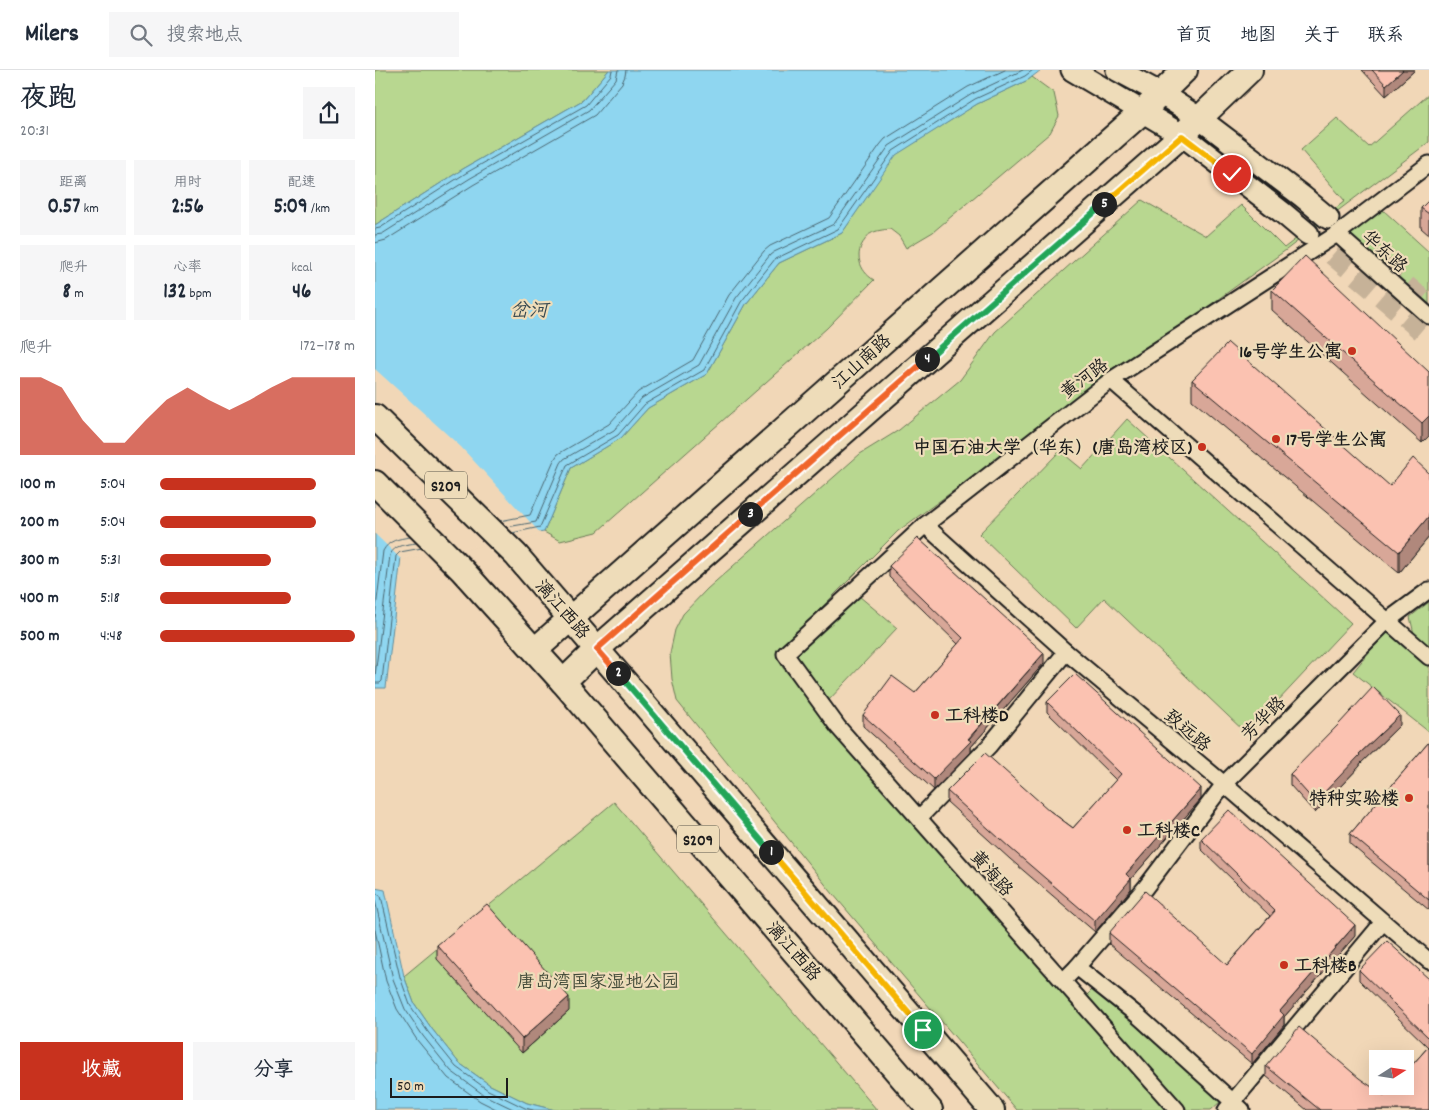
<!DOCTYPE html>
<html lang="zh">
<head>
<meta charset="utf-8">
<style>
  body { margin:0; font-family:Dekko,"LXGW WenKai TC",sans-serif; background:#f6f6f7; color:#1f2937; height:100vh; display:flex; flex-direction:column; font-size:19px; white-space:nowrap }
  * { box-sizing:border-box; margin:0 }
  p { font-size:16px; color:#747a83 }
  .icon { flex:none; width:28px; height:28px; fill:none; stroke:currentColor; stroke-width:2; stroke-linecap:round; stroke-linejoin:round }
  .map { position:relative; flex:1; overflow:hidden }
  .sheet { display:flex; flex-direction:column; background:#fff; width:375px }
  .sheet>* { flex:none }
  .needle { width:32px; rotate:78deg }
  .fabs { position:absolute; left:994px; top:980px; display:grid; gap:10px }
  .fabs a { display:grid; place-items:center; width:45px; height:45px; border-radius:0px; background:#fff; box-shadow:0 5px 20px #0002; font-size:25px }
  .scale { position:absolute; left:15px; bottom:12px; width:118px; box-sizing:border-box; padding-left:5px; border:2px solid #1c1c1c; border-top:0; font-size:14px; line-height:18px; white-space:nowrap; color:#1c1c1c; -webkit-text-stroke:4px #eedcb9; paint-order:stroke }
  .pin { position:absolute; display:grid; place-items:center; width:42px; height:42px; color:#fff; margin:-21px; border:2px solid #fff; border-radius:50%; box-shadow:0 1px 5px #0007 }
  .km { position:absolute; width:25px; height:25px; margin:-12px; border-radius:50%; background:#222; color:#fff; font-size:14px; line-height:25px; text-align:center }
  .round { display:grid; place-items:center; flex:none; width:52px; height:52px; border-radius:0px; background:#f6f6f7 }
  .summary { display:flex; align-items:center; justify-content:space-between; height:85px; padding:0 20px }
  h1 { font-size:28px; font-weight:700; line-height:38px }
  .metrics { display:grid; grid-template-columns:repeat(3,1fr); gap:8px; height:85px; padding:5px 20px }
  .metrics div { display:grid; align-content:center; border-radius:0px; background:#f6f6f7; text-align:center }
  .metrics b { font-size:21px; font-weight:700 }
  .metrics small { font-size:14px; font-weight:400 }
  .metrics p { font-size:14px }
  .chart { height:140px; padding:10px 20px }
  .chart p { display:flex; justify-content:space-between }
  .chart svg { width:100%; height:90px; margin-top:5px; fill:#c8321e; opacity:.7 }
  .cta { display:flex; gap:10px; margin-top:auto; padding:10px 20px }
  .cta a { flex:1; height:58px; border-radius:0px; background:#c8321e; color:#fff; font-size:20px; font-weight:700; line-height:58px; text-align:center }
  .cta a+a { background:#f6f6f7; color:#1f2937 }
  ul { padding:0 20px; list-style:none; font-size:16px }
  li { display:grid; grid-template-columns:80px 60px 1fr; align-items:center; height:38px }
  li i { height:12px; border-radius:6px; background:#c8321e }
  header { display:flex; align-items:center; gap:30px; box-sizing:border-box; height:70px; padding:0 25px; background:#fff; border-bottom:1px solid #e0e1e3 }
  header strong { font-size:24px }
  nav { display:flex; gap:28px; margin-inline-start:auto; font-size:18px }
  .search { width:350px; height:45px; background:#f6f6f7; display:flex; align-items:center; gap:12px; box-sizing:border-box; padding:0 18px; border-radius:0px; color:#747a83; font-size:19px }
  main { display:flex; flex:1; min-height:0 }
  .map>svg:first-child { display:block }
</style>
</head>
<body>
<header>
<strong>Milers</strong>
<div class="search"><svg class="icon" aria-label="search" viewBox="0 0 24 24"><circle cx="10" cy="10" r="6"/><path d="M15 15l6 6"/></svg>搜索地点</div>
<nav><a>首页</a><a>地图</a><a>关于</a><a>联系</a></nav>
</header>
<main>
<section class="sheet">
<div class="summary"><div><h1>夜跑</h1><p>20:31</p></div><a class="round"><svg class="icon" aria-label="share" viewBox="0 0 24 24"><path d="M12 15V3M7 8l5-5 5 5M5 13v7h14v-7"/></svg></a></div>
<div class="metrics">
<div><p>距离</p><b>0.57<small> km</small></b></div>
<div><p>用时</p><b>2:56</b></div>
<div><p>配速</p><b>5:09<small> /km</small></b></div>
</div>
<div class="metrics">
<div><p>爬升</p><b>8<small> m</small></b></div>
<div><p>心率</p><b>132<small> bpm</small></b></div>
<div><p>kcal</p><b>46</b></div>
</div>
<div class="chart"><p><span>爬升</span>172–178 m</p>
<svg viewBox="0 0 160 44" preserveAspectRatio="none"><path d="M0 44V6L10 6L20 11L30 27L40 38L50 38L60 27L70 17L80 11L90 17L100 22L110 17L120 11L130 6L140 6L150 6L160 6V44z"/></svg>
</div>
<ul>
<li><b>100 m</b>5:04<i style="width:80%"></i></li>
<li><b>200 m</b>5:04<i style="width:80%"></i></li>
<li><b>300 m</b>5:31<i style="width:57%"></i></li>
<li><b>400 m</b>5:18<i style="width:67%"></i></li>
<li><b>500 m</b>4:48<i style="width:100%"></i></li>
</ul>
<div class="cta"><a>收藏</a><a>分享</a></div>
</section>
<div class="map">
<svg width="1054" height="1040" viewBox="0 0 1054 1040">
  <rect width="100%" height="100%" fill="#f1d7b7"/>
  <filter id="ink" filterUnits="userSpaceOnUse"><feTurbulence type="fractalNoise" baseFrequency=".02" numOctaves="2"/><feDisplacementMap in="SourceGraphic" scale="10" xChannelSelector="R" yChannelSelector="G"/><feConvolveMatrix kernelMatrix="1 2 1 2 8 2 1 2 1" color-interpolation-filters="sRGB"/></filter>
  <g filter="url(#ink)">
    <!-- green -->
    <g fill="#b8d790" stroke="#6a7a56">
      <polygon points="0,0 234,0 208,30 88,99 0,155"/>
      <path d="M657,7L679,23L684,46L675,63L558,162L531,178L524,166L515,159C509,160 501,160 495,164C494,164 491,168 490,170C479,183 484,201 499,210L452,258L222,462L185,471L169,462L196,398L246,368L273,338L332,304L371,234L404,193L467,163L520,85L602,34L653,10Z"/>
      <polygon points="1054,24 1054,72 911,180 523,461 405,579 402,585 408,598 795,1040 642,1040 458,824 302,631 297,609 295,583 300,560 308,544 332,519 485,384 524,360 585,310 620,262 767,130 831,166 866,135 909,178 970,131 926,80 962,48 994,77"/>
      <polygon points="1008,140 1054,182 1054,236 974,164"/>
      <polygon points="752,349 976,553 872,664 729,528 701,558 604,464 685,381 707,399"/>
      <polygon points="484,526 522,558 452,632 417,585"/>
      <polygon points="1054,532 1054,577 1039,564 1035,547"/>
      <polygon points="1012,560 1054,593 1054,662 978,602"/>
      <polygon points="239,732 502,1040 180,1040 152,1033 115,1015 84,993 57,959 39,933 29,906"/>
      <polygon points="722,915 846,1031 836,1040 811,1040 711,926"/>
    </g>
    <!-- water -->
    <g fill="#8fd6f0" stroke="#618c9b">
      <polygon points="234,0 666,0 653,10 602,34 521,85 467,163 404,193 371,234 332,304 273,338 246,368 196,398 169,462 26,487 11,618 0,618 0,155 88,99 208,30"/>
      <polygon points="0,818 10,820 29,906 39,933 57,959 84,993 115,1015 152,1033 180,1040 0,1040"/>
    </g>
    <!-- pier -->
    <polygon fill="#f1d7b7" points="0,299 86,377 167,465 28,489 28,491 0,464"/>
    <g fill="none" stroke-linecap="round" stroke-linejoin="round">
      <!-- shore -->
      <g stroke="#4a6671" stroke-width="1">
        <polyline points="0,159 5,158 91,103 211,35 236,5 237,0"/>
        <polyline points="0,165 7,164 94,109 214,40 241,9 243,0"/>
        <polyline points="0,173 11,170 98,115 220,45 247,13 250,6 251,0"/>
        <polyline points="125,451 155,445 179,390 183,384 234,354 263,322 318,290 354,225 389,181 395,176 454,148 505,75 510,69 593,17 630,0"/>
        <polyline points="132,457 161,452 186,393 189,389 239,360 267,328 324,295 361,228 395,185 399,182 459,154 514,76 597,24 648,0"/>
        <polyline points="137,463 165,457 192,395 243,365 270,334 329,300 366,232 400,189 463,159 518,81 600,29 650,6 658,0"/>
        <path d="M0,547L8,481C14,470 23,469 35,467"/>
        <path d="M0,606L15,485C20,474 31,475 41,473"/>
        <polyline points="0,613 5,613 7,611 21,486 25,482 47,478"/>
        <polyline points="0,823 6,826 25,907 35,935 53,962 81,997 113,1020 150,1038 158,1040"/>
        <polyline points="0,830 18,909 30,939 48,966 76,1001 109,1025 140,1040"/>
        <polyline points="0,860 11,911 22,939 42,970 73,1008 105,1031 123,1040"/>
      </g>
      <!-- secondary-tunnel -->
      <g stroke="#c6b298" stroke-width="21" stroke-dasharray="21 11" stroke-linecap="butt">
        <polyline points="933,164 1054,267"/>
        <polyline points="1007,195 1054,235"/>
      </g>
      <!-- street casing -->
      <g stroke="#1c1c1c" stroke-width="19">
        <g id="street">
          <polyline points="962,164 1054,246"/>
          <polyline points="736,310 1054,587"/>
          <polyline points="550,455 691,582 849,714 1054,891"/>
          <polyline points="544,748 614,676 691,582"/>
          <polyline points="702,897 762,945 867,1040"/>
          <polyline points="688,911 702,897 770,818 849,714 1012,551 1054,520"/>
          <polyline points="802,1040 463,657 410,584 550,455 736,310 962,164 1054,94"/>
          <polyline points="851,1040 1008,852"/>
        </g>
      </g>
      <!-- secondary casing -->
      <g stroke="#1c1c1c" stroke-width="25">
        <g id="secondary">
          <polyline points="697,0 807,65 908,143 933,164"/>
          <polyline points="742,0 785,23 824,48 928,127 953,148"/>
        </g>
      </g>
      <!-- primary casing -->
      <g stroke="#1c1c1c" stroke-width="28">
        <g id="primary">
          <polyline points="0,347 141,485 617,1040"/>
          <polyline points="0,413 87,500 188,612 555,1040"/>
          <polyline points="160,580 767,42 810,0"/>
          <polyline points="188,612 222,579 807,65 875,0"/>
        </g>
      </g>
      <!-- street -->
      <use href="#street" stroke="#eedcb9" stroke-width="15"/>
      <!-- secondary -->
      <use href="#secondary" stroke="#eedcb9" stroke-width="21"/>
      <!-- primary -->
      <use href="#primary" stroke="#eedcb9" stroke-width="24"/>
    </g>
    <!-- wall -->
    <g fill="#d8a798" stroke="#1c1c1c">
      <polygon points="987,0 1040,0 1011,26"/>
      <polygon points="1054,130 1054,165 1046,158 1046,138"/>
      <polygon points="897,220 1054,302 1047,373 897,240"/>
      <polygon points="817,310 1015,416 1054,403 1054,467 1024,503 817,330"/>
      <polygon points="514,496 669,593 596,677 596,682 559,720 488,656 488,645 540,623 583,574 514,507"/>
      <polygon points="672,632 826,729 756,809 756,819 720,862 635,789 572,732 572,721 675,741 698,758 741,710 672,642"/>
      <polygon points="1025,655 985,694 985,696 940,743 915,715 915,704"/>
      <polygon points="1054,672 1054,840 975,774 975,764"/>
      <polygon points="826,769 980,866 909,947 909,955 877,994 734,874 734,863 852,895 895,846 826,779"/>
      <polygon points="62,875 194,941 147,983 62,889"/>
      <polygon points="984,900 1054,909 1054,1040 932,1040 891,1006 891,996 1010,1026 1053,977 984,910"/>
    </g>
    <!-- shaded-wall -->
    <g fill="#b0887c" stroke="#1c1c1c">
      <polygon points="1028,0 1040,0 1011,26 1011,15"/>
      <polygon points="1054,346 1054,366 1047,373 1047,353"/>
      <polygon points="1054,446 1054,467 1024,503 1024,482"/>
      <polygon points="669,583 669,593 596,677 596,682 559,720 559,709"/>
      <polygon points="1025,645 1025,655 985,694 985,696 940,743 940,732 984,684"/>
      <polygon points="826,718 826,729 756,809 756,819 720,862 720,851 751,804"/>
      <polygon points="980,855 980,866 909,947 909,955 877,994 877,984 905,941"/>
      <polygon points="194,927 194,941 147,983 147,969"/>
    </g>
    <!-- building -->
    <g fill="#fbc2b1" stroke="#1c1c1c">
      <polygon points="997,0 1028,0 1011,15"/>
      <polygon points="1054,130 1054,144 1046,138"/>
      <polygon points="930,186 1054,302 1054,346 1047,353 897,220"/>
      <polygon points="853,273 1015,416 1038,388 1054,403 1054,446 1024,482 817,310"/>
      <polygon points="543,468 669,583 593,669 596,671 559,709 488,645 517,606 540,623 588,568 514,496"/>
      <polygon points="700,604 826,718 751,804 756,809 720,851 635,778 572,721 610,683 675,741 698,758 746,704 672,632"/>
      <polygon points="998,617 1025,645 984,684 985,685 940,732 915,704 964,654"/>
      <polygon points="1054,672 1054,830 975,764"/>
      <polygon points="854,740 980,855 905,941 909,945 877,984 734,863 770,821 852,895 900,841 826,769"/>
      <polygon points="112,834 194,927 147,969 62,875"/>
      <polygon points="1012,871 1054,909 1054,968 984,900"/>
      <polygon points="924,957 984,1008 1010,1026 1018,1016 1030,1016 1030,1003 1054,976 1054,1040 945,1040 891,996"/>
    </g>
  </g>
  <g fill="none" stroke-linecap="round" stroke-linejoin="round" filter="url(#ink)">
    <!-- split-1 casing -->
    <g stroke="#fff" stroke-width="10">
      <polyline id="split-1" points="396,782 548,960"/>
    </g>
    <!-- split-2 casing -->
    <g stroke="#fff" stroke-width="10">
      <polyline id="split-2" points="243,603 396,782"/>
    </g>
    <!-- split-3 casing -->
    <g stroke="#fff" stroke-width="10">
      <polyline id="split-3" points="243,603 222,579 375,444"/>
    </g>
    <!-- split-4 casing -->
    <g stroke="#fff" stroke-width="10">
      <polyline id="split-4" points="375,444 552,289"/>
    </g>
    <!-- split-5 casing -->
    <g stroke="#fff" stroke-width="10">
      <polyline id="split-5" points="552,289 729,134"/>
    </g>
    <!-- split-6 casing -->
    <g stroke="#fff" stroke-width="10">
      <polyline id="split-6" points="729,134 807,66 857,104"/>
    </g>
    <!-- split-1 -->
    <use href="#split-1" stroke="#f5b400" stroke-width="6"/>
    <!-- split-2 -->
    <use href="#split-2" stroke="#22a559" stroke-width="6"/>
    <!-- split-3 -->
    <use href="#split-3" stroke="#f0652b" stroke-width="6"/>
    <!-- split-4 -->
    <use href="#split-4" stroke="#f0652b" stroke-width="6"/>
    <!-- split-5 -->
    <use href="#split-5" stroke="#22a559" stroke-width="6"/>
    <!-- split-6 -->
    <use href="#split-6" stroke="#f5b400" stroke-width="6"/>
  </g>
  <!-- markers -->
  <g fill="#c8321e" stroke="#eedcb9" stroke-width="2">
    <circle cx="977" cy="281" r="5"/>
    <circle cx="901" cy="369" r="5"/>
    <circle cx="827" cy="377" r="5"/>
    <circle cx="560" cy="645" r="5"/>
    <circle cx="1034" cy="728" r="5"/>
    <circle cx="752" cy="760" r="5"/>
    <circle cx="909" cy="895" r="5"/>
  </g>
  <g text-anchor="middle" stroke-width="4.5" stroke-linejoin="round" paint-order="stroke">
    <!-- shield labels -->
    <g fill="#eedcb9" stroke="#5b564b" stroke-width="1">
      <rect x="50" y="401.5" width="42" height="27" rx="4"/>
      <rect x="302" y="755.5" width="42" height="27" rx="4"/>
    </g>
    <g font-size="16" font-weight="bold" fill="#1c1c1c">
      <text x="71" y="421">S209</text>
      <text x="323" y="775">S209</text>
    </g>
    <!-- street labels -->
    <g font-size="18" fill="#1c1c1c" stroke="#eedcb9">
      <text transform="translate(1010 181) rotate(42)" y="6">华东路</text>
      <text transform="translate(486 291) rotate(-42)" y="6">江山南路</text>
      <text transform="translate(709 308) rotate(-37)" y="6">黄河路</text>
      <text transform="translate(188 539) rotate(49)" y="6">漓江西路</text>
      <text transform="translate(888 648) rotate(-45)" y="6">芳华路</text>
      <text transform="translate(813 660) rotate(40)" y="6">致远路</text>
      <text transform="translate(617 803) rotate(49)" y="6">黄海路</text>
      <text transform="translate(419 881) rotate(49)" y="6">漓江西路</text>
    </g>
    <!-- poi labels -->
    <g font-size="18" font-weight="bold" fill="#1c1c1c" stroke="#eedcb9" text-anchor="start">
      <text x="967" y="287" text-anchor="end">16号学生公寓</text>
      <text x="911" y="375">17号学生公寓</text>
      <text x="817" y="383" text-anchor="end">中国石油大学（华东）(唐岛湾校区)</text>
      <text x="570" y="651">工科楼D</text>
      <text x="1024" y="734" text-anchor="end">特种实验楼</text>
      <text x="762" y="766">工科楼C</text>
      <text x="919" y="901">工科楼B</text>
    </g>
    <!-- park labels -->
    <g font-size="18" fill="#434b39" stroke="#eedcb9">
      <text x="223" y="917">唐岛湾国家湿地公园</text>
    </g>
    <!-- water labels -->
    <g font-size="19" font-style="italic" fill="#394a51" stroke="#eedcb9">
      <text x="154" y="246">岔河</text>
    </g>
  </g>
</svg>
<div class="fabs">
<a><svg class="needle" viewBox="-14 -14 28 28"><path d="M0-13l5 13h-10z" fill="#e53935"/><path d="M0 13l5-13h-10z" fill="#747a83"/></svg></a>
</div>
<div class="scale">50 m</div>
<div class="pin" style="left:548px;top:960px;background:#1e9e55"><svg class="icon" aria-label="arrive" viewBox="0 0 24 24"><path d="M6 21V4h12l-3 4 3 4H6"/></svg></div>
<div class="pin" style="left:857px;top:104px;background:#d93025"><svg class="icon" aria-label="check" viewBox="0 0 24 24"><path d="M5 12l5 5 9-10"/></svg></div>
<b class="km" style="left:396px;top:782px">1</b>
<b class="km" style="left:243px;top:603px">2</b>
<b class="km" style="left:375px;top:444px">3</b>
<b class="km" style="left:552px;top:289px">4</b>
<b class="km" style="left:729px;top:134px">5</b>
</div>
</main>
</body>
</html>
